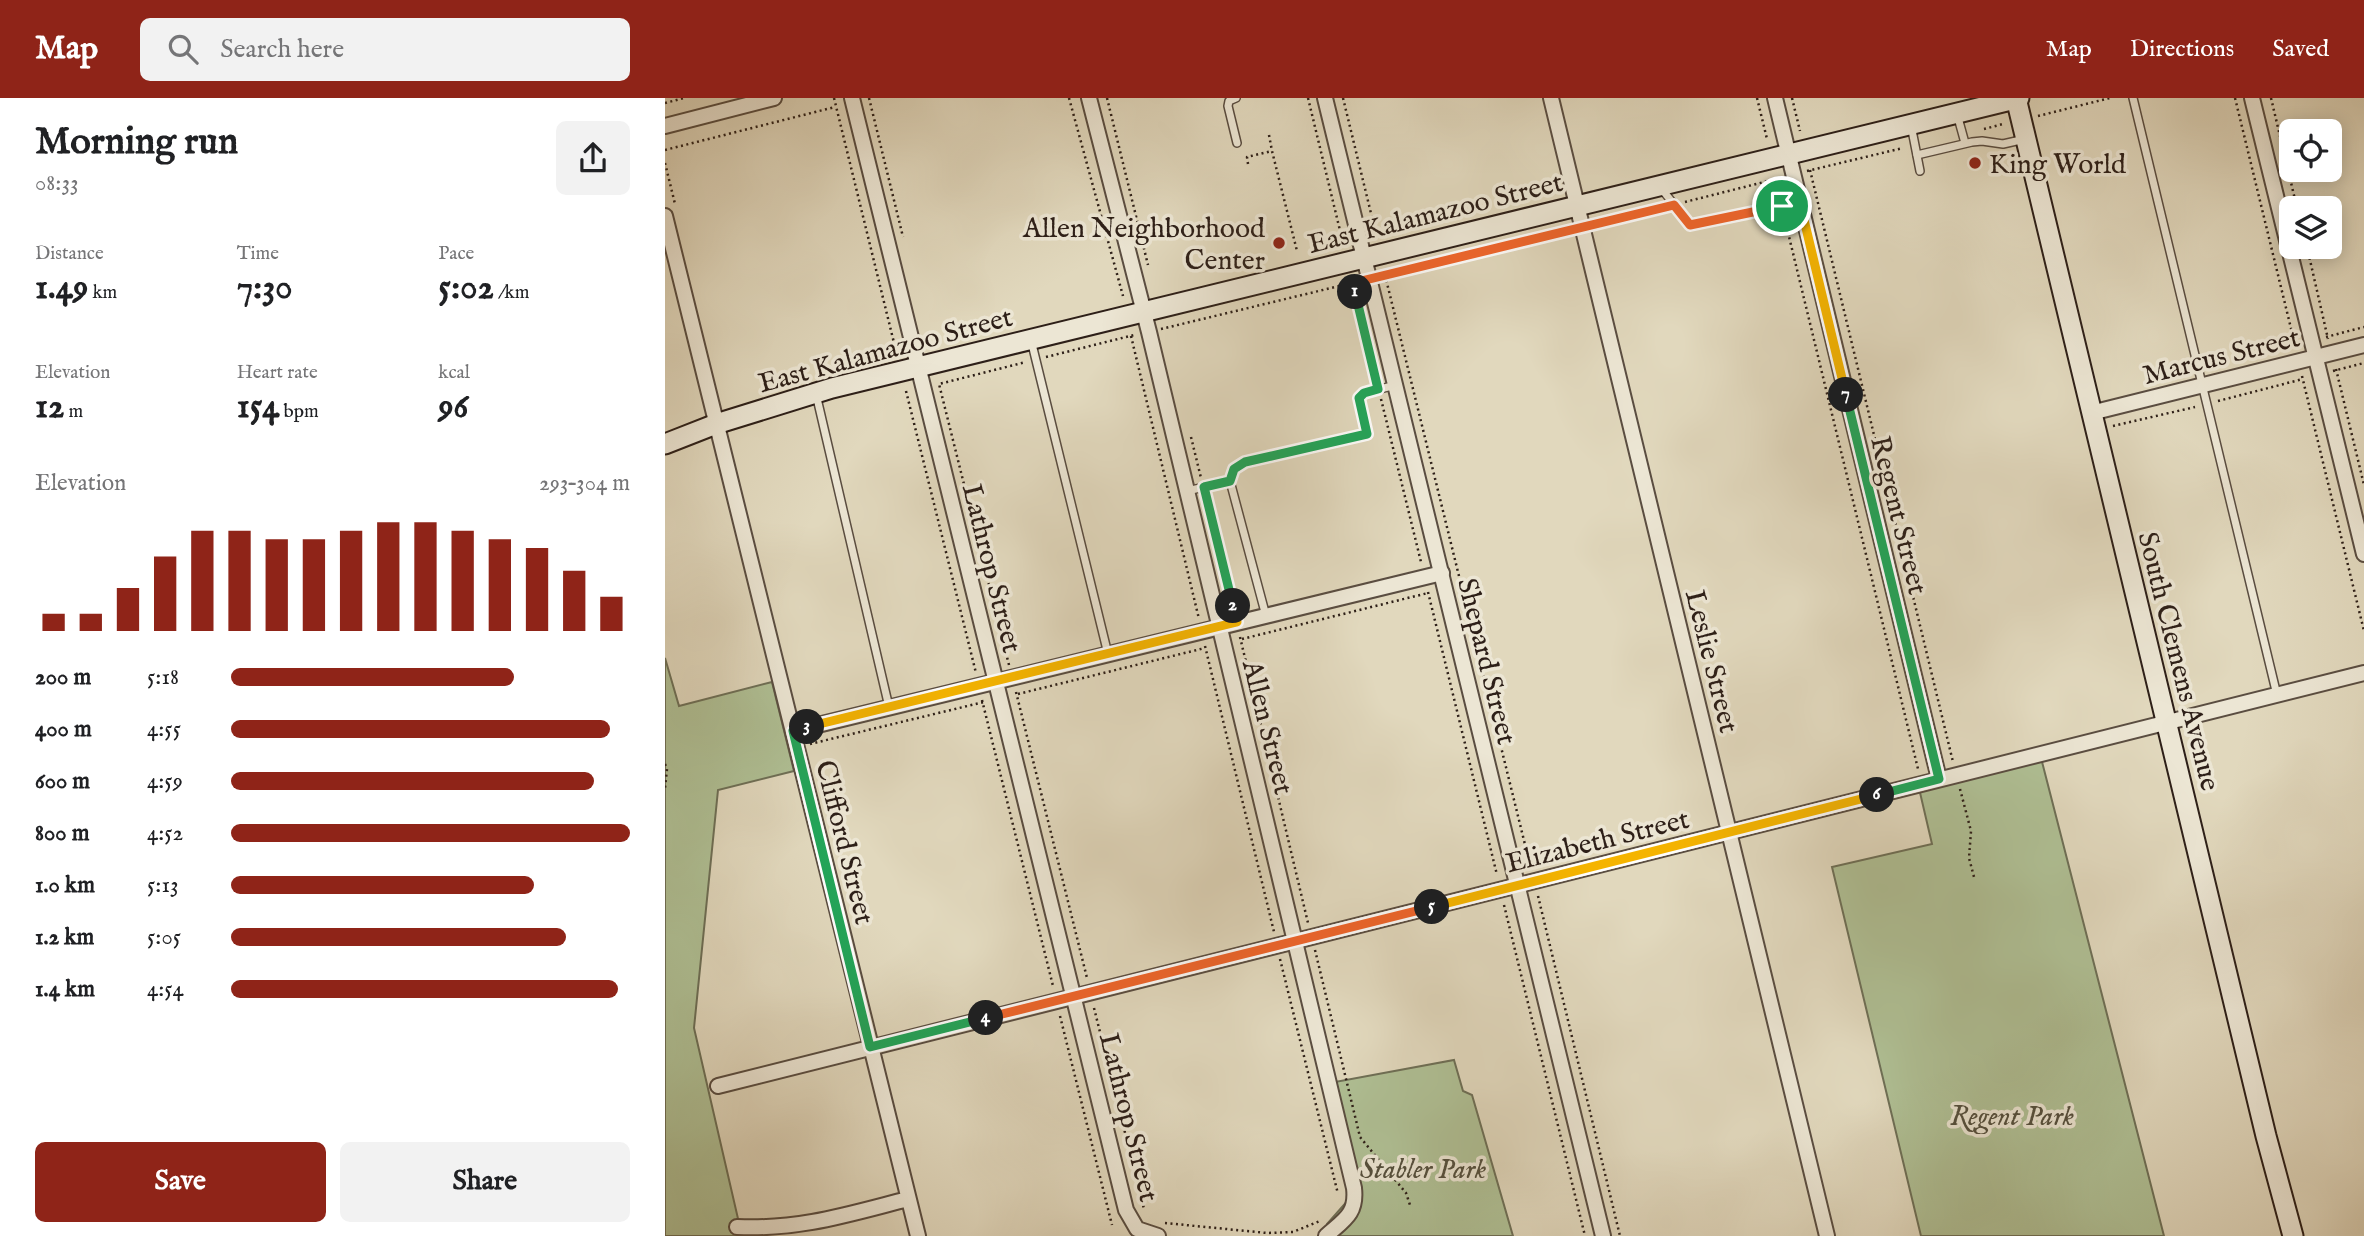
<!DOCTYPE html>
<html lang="en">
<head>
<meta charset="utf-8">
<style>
  body { margin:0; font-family:"IM FELL English",serif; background:#f2f2f2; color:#202124; height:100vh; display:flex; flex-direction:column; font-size:26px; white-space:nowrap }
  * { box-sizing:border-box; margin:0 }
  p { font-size:23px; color:#757577 }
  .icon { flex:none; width:38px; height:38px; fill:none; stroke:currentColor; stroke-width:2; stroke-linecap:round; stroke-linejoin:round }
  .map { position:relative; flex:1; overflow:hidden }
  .panel { display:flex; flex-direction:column; background:#fff; width:665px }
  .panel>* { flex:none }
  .fabs { position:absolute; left:1614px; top:21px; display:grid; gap:14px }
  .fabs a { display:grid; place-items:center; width:63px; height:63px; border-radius:10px; background:#fff; box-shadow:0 4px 18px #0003; font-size:35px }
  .pin { position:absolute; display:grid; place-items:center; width:60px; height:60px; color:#fff; margin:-30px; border:4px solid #fff; border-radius:50%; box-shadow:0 2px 7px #0007 }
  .km { position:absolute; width:35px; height:35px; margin:-18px; border-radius:50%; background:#222; color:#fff; font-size:19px; line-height:35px; text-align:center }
  .round { display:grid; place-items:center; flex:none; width:74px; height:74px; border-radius:10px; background:#f2f2f2 }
  .overview { display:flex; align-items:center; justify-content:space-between; height:119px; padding:0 35px }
  h1 { font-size:38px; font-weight:800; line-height:52px }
  .metrics { display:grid; grid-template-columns:repeat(3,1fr); gap:10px; height:119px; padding:7px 35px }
  .metrics div { display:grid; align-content:center }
  .metrics b { font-size:35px; font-weight:800 }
  .metrics small { font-size:19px; font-weight:400 }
  .metrics p { font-size:19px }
  .chart { height:196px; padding:14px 35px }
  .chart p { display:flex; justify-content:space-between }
  .chart svg { width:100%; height:126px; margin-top:7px; stroke:#8f2418; stroke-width:6 }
  .cta { display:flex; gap:14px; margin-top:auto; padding:14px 35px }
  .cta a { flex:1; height:80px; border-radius:10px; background:#8f2418; color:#fff; font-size:28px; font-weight:800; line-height:80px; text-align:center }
  .cta a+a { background:#f2f2f2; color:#202124 }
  ul { padding:0 35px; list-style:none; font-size:23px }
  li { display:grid; grid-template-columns:112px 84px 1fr; align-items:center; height:52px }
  li i { height:18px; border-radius:9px; background:#8f2418 }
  header { display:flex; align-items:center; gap:42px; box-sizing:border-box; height:98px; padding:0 35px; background:#8f2418; color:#fff }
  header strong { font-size:33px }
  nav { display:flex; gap:38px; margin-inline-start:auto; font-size:24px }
  .search { width:490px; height:63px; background:#f2f2f2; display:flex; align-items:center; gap:18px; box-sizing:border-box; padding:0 24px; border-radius:10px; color:#757577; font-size:26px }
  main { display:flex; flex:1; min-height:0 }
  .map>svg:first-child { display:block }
</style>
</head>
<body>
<header>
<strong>Map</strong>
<div class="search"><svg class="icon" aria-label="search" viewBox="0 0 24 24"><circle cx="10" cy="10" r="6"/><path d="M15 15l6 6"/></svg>Search here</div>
<nav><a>Map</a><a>Directions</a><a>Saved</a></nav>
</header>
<main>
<section class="panel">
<div class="overview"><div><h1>Morning run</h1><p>08:33</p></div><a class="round"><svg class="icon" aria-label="share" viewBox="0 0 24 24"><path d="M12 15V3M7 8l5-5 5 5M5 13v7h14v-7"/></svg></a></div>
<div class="metrics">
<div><p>Distance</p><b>1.49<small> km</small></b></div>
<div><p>Time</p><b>7:30</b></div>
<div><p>Pace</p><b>5:02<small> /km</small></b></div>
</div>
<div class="metrics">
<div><p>Elevation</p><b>12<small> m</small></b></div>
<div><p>Heart rate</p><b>154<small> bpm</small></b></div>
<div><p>kcal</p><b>96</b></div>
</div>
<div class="chart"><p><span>Elevation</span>293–304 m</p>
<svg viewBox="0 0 160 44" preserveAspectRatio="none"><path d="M5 44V38M15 44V38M25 44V29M35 44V18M45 44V9M55 44V9M65 44V12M75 44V12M85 44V9M95 44V6M105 44V6M115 44V9M125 44V12M135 44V15M145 44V23M155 44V32"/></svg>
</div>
<ul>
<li><b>200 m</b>5:18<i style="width:71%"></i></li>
<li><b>400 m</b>4:55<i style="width:95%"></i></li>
<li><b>600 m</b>4:59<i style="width:91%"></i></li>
<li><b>800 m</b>4:52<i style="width:100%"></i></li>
<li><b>1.0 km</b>5:13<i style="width:76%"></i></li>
<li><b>1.2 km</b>5:05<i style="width:84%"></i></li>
<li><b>1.4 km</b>4:54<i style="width:97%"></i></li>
</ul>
<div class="cta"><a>Save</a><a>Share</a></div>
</section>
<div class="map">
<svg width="1699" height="1138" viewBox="0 0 1699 1138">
  <rect width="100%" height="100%" fill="#e1d8bd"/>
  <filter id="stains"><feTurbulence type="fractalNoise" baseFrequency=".00286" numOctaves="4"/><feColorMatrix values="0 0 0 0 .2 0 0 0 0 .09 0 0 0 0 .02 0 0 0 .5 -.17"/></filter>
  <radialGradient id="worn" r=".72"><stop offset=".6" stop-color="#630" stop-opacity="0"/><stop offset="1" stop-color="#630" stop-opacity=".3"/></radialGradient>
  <!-- green -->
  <g fill="#afbf94" stroke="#6e6f56" stroke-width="2">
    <polygon points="0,560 14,608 107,584 129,673 53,692 29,930 77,1138 0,1138"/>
    <polygon points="1375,656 1499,1138 1256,1138 1167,769 1267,746 1253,686"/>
    <polygon points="789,962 798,993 807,997 848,1138 665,1138 662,1126 693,1091 670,984"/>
  </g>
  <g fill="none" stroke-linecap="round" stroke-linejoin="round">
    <!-- lane casing -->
    <g stroke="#5a4d41" stroke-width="10">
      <g id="lane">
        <polyline points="571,0 564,3 563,8 572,45"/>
        <polyline points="1468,0 1612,597"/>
        <polyline points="1292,16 1300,45"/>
        <polyline points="1246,27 1255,73"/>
        <polyline points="1252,57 1307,44 1317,43 1338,46 1360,41"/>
        <polyline points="996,90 1025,127 1135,105"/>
        <polyline points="366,242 443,556"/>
        <polyline points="151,296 224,609"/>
        <polyline points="565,383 601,518"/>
        <polyline points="522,393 565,383 569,371 580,364 702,336 694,300 699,295 731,287"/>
      </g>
    </g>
    <!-- street casing -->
    <g stroke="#5a4d41" stroke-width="18">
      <g id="street">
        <polyline points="187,0 461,1112 472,1131 493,1138"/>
        <path d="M424,0L484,234L689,1090C692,1116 679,1122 661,1138"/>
        <polyline points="660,0 938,1138"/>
        <polyline points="886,0 1162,1138"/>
        <polyline points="1110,0 1274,681"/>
        <polyline points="1587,0 1699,456"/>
        <polyline points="0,28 109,0"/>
        <polyline points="0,118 253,1138"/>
        <polyline points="1426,315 1699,247"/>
        <polyline points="128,633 777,475"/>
        <polyline points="53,988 1699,575"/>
        <path d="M72,1129C135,1132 184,1116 243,1101"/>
      </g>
    </g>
    <!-- secondary casing -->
    <g stroke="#2d1f18" stroke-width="23">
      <g id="secondary">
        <polyline points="1351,0 1601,1038 1628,1138"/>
        <polyline points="0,346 51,326 167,290 1354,0"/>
      </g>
    </g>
    <!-- path -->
    <g stroke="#2d1f18" stroke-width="2.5" stroke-dasharray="2 3.5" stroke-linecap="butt">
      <polyline points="169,0 231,253"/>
      <polyline points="204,0 238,139"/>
      <polyline points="404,0 458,198"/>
      <polyline points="442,0 483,167"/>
      <polyline points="643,0 678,145"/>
      <polyline points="678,0 711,136"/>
      <polyline points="1092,0 1102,41"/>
      <polyline points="1127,0 1135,33"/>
      <polyline points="1570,0 1631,251"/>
      <polyline points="1606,0 1632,110"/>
      <polyline points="0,5 19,0"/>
      <polyline points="1373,18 1445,0"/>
      <polyline points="1319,31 1338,26"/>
      <polyline points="604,37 607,53"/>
      <polyline points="0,52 170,9"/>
      <polyline points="0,65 10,106"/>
      <polyline points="583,66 582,59 607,53 632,153"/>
      <polyline points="1145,72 1288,664"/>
      <polyline points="1142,73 1238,50"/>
      <polyline points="1110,81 1114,98"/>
      <polyline points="1020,104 1115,80"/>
      <polyline points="1119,118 1253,671"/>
      <polyline points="932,127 997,110"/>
      <polyline points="1642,149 1663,241"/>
      <polyline points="720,177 866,771"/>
      <polyline points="717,178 905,133"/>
      <polyline points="688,185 711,280"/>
      <polyline points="496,231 691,184"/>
      <polyline points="466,238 534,521"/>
      <polyline points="1661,239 1699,229"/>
      <polyline points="381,259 469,237"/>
      <polyline points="1671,271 1699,387"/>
      <polyline points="1668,273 1699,265"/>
      <polyline points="1637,278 1699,533"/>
      <polyline points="241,293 311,575"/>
      <polyline points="716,301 756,464"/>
      <polyline points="1553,303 1638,281"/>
      <polyline points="1448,328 1530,309"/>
      <polyline points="526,339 536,380"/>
      <polyline points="541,400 569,512"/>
      <polyline points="763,494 832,777"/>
      <polyline points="575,539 643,825"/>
      <polyline points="577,541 763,495"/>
      <polyline points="540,548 609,834"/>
      <polyline points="344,567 274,286 361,264"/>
      <polyline points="351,594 422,880"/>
      <polyline points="353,596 540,550"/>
      <polyline points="317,602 388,888"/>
      <polyline points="145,646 319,604"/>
      <polyline points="0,666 2,671 0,690"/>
      <polyline points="1295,691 1306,733 1304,760 1309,779"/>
      <polyline points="873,798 955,1138"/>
      <polyline points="839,807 920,1138"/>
      <polyline points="650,852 695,1039 741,1095 745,1107"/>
      <polyline points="615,861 673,1096"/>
      <polyline points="429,910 479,1111"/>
      <polyline points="395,918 447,1127"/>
      <polyline points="500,1125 602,1135 628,1134 655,1123"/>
    </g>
    <!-- lane -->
    <use href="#lane" stroke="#ece6d4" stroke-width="7"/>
    <!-- street -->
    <use href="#street" stroke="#ece6d4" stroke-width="14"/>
    <!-- secondary -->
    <use href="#secondary" stroke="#ece6d4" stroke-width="19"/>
  </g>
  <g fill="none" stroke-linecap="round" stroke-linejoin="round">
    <!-- split-1 casing -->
    <g stroke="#fff" stroke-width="14">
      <polyline id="split-1" points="690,194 688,185 1009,107 1025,127 1117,108"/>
    </g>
    <!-- split-2 casing -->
    <g stroke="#fff" stroke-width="14">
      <polyline id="split-2" points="568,508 539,389 565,383 569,371 580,364 702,336 694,300 699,295 713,291 690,194"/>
    </g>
    <!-- split-3 casing -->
    <g stroke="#fff" stroke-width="14">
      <polyline id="split-3" points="142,629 572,524 568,508"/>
    </g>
    <!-- split-4 casing -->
    <g stroke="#fff" stroke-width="14">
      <polyline id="split-4" points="142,629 128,633 205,949 321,920"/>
    </g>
    <!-- split-5 casing -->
    <g stroke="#fff" stroke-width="14">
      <polyline id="split-5" points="321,920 767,809"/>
    </g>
    <!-- split-6 casing -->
    <g stroke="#fff" stroke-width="14">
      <polyline id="split-6" points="767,809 1212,697"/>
    </g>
    <!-- split-7 casing -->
    <g stroke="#fff" stroke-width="14">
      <polyline id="split-7" points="1181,297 1274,681 1212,697"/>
    </g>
    <!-- split-8 casing -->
    <g stroke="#fff" stroke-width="14">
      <polyline id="split-8" points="1117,108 1135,105 1181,297"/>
    </g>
    <!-- split-1 -->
    <use href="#split-1" stroke="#f0652b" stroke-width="9"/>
    <!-- split-2 -->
    <use href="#split-2" stroke="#22a559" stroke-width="9"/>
    <!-- split-3 -->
    <use href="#split-3" stroke="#f5b400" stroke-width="9"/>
    <!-- split-4 -->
    <use href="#split-4" stroke="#22a559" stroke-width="9"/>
    <!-- split-5 -->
    <use href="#split-5" stroke="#f0652b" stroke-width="9"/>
    <!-- split-6 -->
    <use href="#split-6" stroke="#f5b400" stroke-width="9"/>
    <!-- split-7 -->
    <use href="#split-7" stroke="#22a559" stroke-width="9"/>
    <!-- split-8 -->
    <use href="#split-8" stroke="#f5b400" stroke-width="9"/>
  </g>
  <!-- markers -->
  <g fill="#8f2418" stroke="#ece6d4" stroke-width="2.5">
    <circle cx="1310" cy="65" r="7"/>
    <circle cx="614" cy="145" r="7"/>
  </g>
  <g text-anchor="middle" stroke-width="7" stroke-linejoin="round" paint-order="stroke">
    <!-- poi labels -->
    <g font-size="28" fill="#2d1f18" stroke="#ece6d4" text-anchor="start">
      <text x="1324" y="75">King World</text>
      <text x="600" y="139" text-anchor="end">Allen Neighborhood<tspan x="600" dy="32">Center</tspan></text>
    </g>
    <!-- street labels -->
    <g font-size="28" fill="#2d1f18" stroke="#ece6d4">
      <text transform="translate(770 114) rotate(-14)" y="10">East Kalamazoo Street</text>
      <text transform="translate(220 251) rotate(-15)" y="10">East Kalamazoo Street</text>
      <text transform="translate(1556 257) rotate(-14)" y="10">Marcus Street</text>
      <text transform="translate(1235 417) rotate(76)" y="10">Regent Street</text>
      <text transform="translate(328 470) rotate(76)" y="10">Lathrop Street</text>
      <text transform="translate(823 563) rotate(76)" y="10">Shepard Street</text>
      <text transform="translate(1048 563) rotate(76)" y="10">Leslie Street</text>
      <text transform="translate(1515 563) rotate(76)" y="10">South Clemens Avenue</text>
      <text transform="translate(604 629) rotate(76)" y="10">Allen Street</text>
      <text transform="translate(932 742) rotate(-14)" y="10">Elizabeth Street</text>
      <text transform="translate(181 744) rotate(76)" y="10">Clifford Street</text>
      <text transform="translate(465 1019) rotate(76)" y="10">Lathrop Street</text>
    </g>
    <!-- park labels -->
    <g font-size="28" font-style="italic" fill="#544f3d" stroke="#ece6d4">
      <text x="1347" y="1027">Regent Park</text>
      <text x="758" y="1080">Stabler Park</text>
    </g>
  </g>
  <rect width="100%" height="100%" filter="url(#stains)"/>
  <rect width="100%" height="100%" fill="url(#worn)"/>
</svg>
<div class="fabs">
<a><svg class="icon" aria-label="locate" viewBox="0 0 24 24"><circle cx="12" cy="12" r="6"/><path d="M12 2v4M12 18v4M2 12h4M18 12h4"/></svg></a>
<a><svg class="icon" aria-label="layers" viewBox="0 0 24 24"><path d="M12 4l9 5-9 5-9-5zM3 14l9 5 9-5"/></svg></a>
</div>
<div class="pin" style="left:1117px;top:108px;background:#1e9e55"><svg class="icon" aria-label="arrive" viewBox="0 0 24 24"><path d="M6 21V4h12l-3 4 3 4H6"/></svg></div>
<b class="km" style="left:690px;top:194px">1</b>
<b class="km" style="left:568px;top:508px">2</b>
<b class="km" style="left:142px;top:629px">3</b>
<b class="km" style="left:321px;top:920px">4</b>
<b class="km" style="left:767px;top:809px">5</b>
<b class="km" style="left:1212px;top:697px">6</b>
<b class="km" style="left:1181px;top:297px">7</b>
</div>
</main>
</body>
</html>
